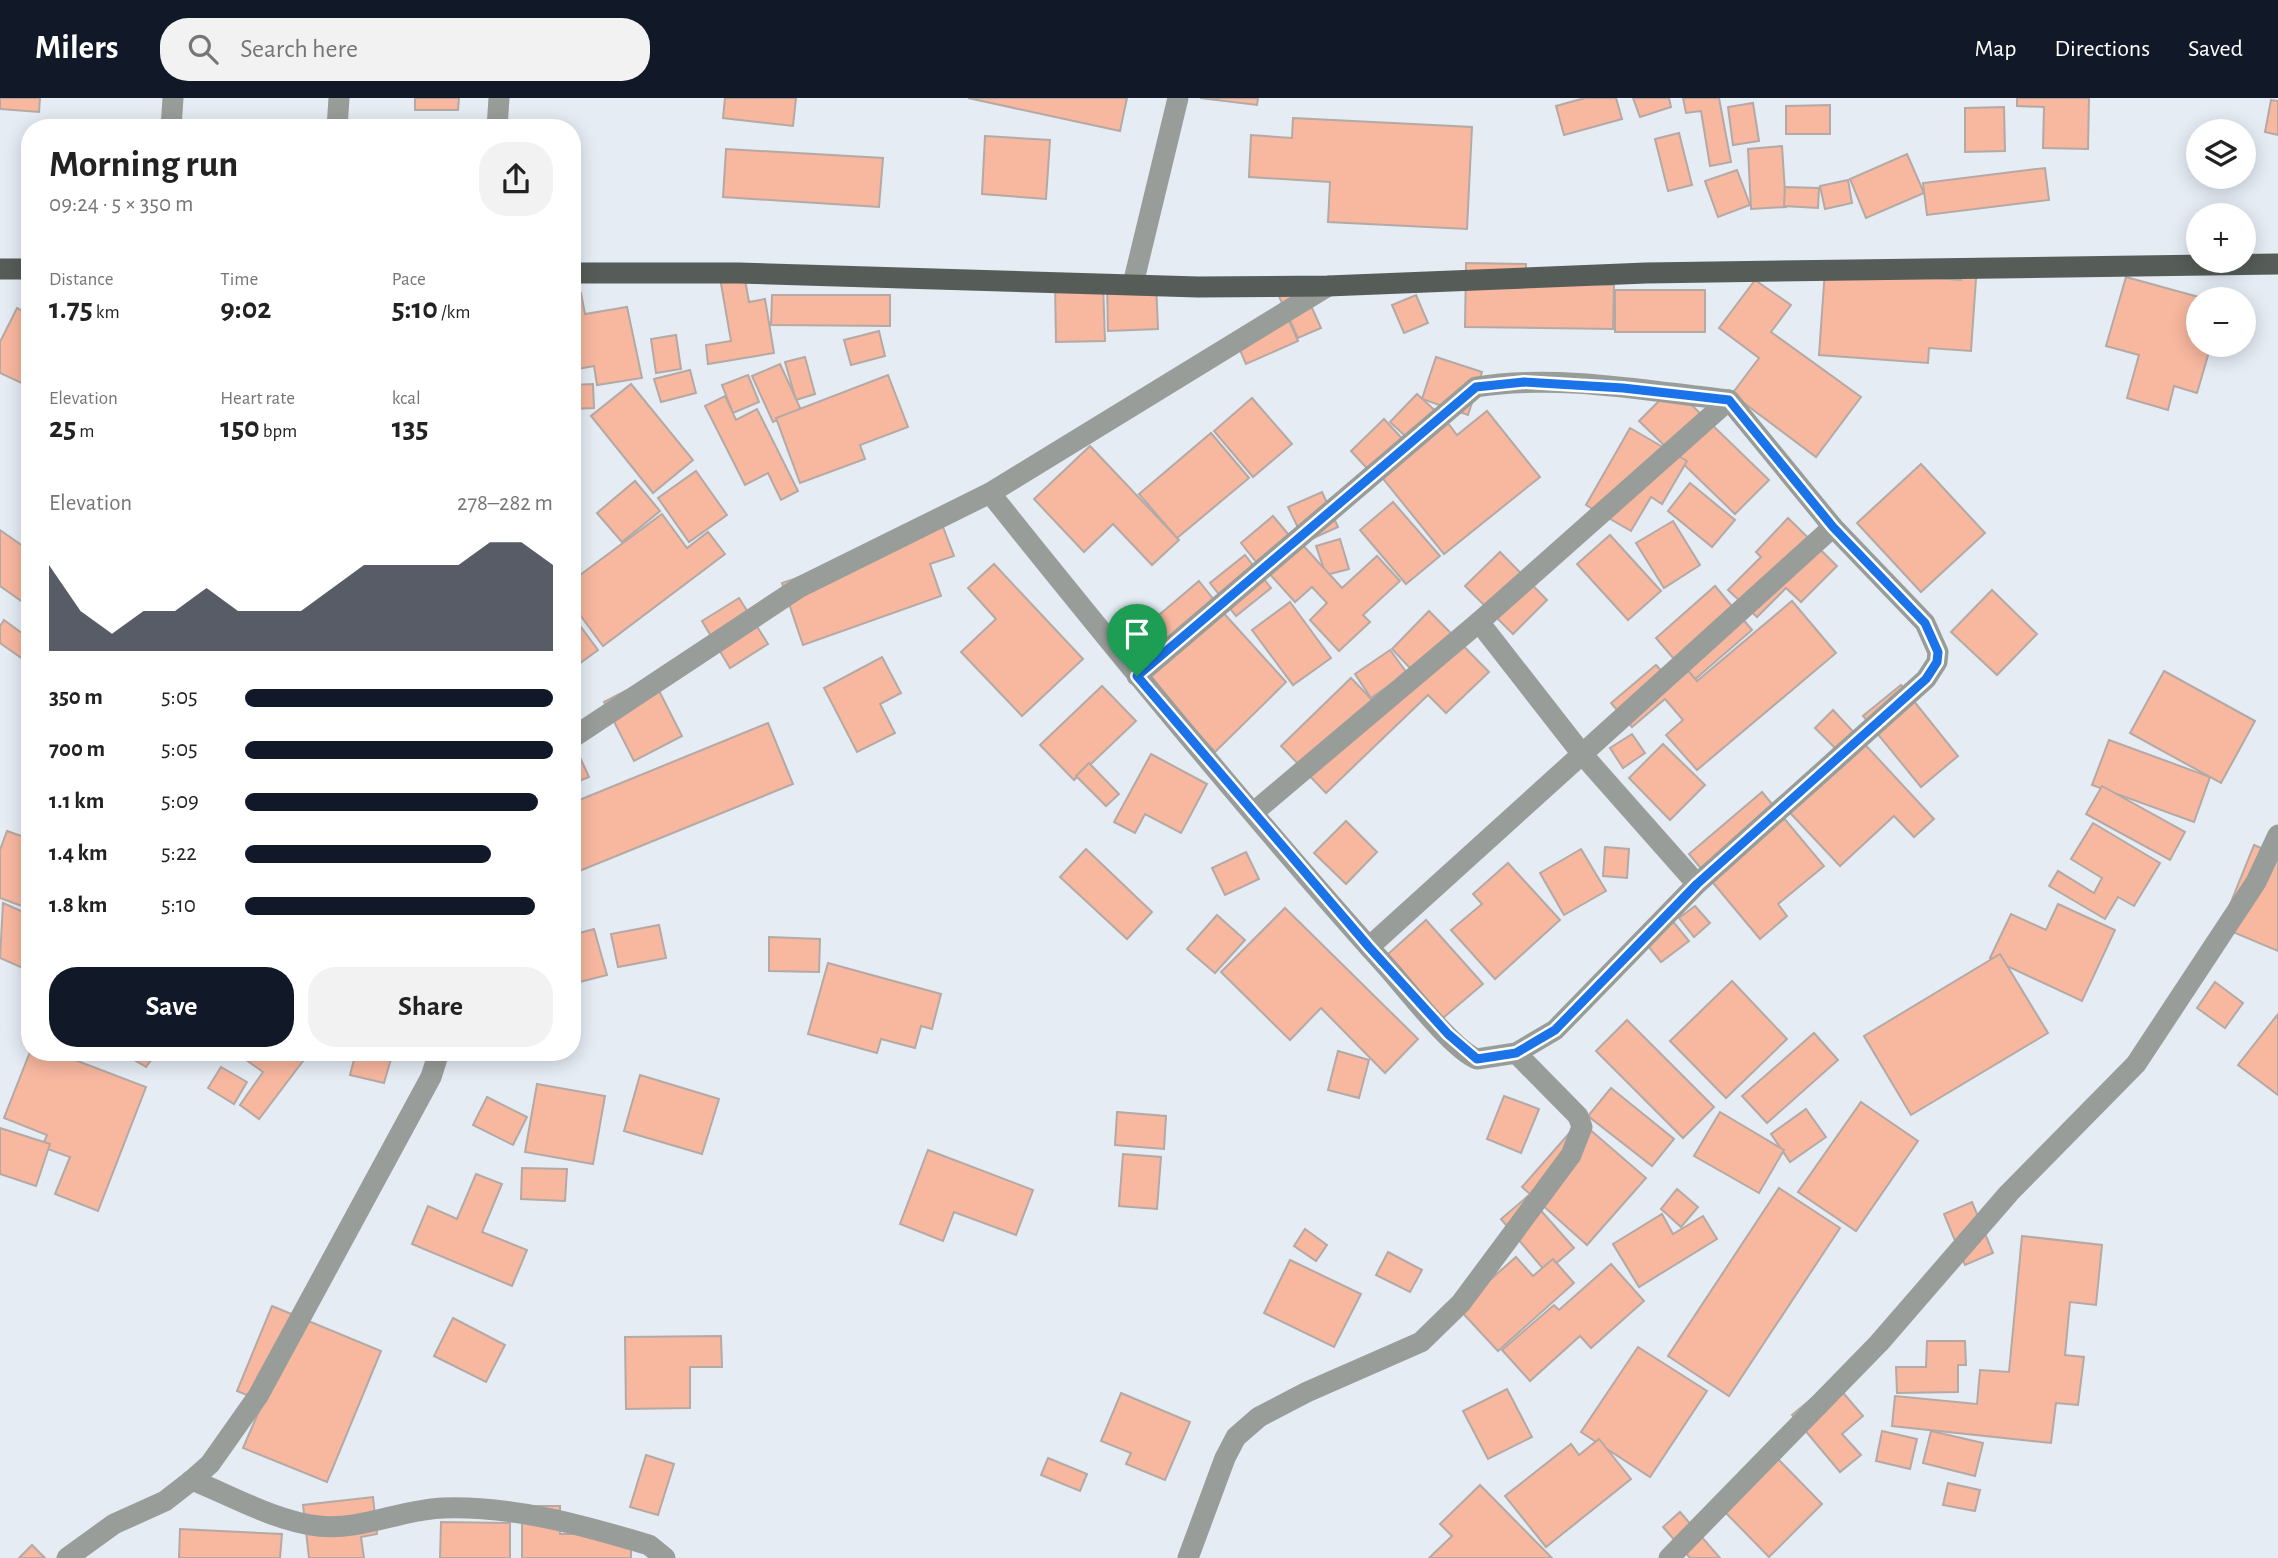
<!DOCTYPE html>
<html lang="en">
<head>
<meta charset="utf-8">
<style>
  body { margin:0; font-family:"Alegreya Sans",sans-serif; background:#f2f2f2; color:#222; height:100vh; display:flex; flex-direction:column; font-size:26px; white-space:nowrap }
  * { box-sizing:border-box; margin:0 }
  p { font-size:23px; color:#767676 }
  .icon { flex:none; width:38px; height:38px; fill:none; stroke:currentColor; stroke-width:2; stroke-linecap:round; stroke-linejoin:round }
  .map { position:relative; flex:1; overflow:hidden }
  .panel { position:absolute; left:21px; top:21px; width:560px; height:942px; display:flex; flex-direction:column; background:#fff; border-radius:28px; box-shadow:0 4px 18px #0003 }
  .panel>* { flex:none }
  .tools { position:absolute; left:2186px; top:21px; display:grid; gap:14px }
  .tools a { display:grid; place-items:center; width:70px; height:70px; border-radius:50%; background:#fff; box-shadow:0 4px 18px #0003; font-size:35px }
  .pin { position:absolute; display:grid; place-items:center; width:60px; height:60px; color:#fff; margin:-72px -30px; border-radius:50% 50% 50% 0; rotate:-45deg; box-shadow:0 0 7px #0007 }
  .pin .icon { rotate:45deg }
  .round { display:grid; place-items:center; flex:none; width:74px; height:74px; border-radius:28px; background:#f2f2f2 }
  .headline { display:flex; align-items:center; justify-content:space-between; height:119px; padding:0 28px }
  h1 { font-size:38px; font-weight:600; line-height:52px }
  .metrics { display:grid; grid-template-columns:repeat(3,1fr); gap:10px; height:119px; padding:7px 28px }
  .metrics div { display:grid; align-content:center }
  .metrics b { font-size:30px; font-weight:600 }
  .metrics small { font-size:19px; font-weight:400 }
  .metrics p { font-size:19px }
  .chart { height:196px; padding:14px 28px }
  .chart p { display:flex; justify-content:space-between }
  .chart svg { width:100%; height:126px; margin-top:7px; fill:#111827; opacity:.7 }
  .action { display:flex; gap:14px; margin-top:auto; padding:14px 28px }
  .action a { flex:1; height:80px; border-radius:28px; background:#111827; color:#fff; font-size:28px; font-weight:600; line-height:80px; text-align:center }
  .action a+a { background:#f2f2f2; color:#222 }
  ul { padding:0 28px; list-style:none; font-size:23px }
  li { display:grid; grid-template-columns:112px 84px 1fr; align-items:center; height:52px }
  li i { height:18px; border-radius:9px; background:#111827 }
  header { display:flex; align-items:center; gap:42px; box-sizing:border-box; height:98px; padding:0 35px; background:#111827; color:#fff }
  header strong { font-size:33px }
  nav { display:flex; gap:38px; margin-inline-start:auto; font-size:24px }
  .search { width:490px; height:63px; background:#f2f2f2; display:flex; align-items:center; gap:18px; box-sizing:border-box; padding:0 24px; border-radius:28px; color:#767676; font-size:26px }
  .map>svg:first-child { display:block }
</style>
</head>
<body>
<header>
<strong>Milers</strong>
<div class="search"><svg class="icon" aria-label="search" viewBox="0 0 24 24"><circle cx="10" cy="10" r="6"/><path d="M15 15l6 6"/></svg>Search here</div>
<nav><a>Map</a><a>Directions</a><a>Saved</a></nav>
</header>
<div class="map">
<svg width="2278" height="1460" viewBox="0 0 2278 1460">
  <rect width="100%" height="100%" fill="#e5ecf4"/>
  <!-- building -->
  <g fill="#f8b79f" stroke="#b4a9a5" stroke-width="2">
    <polygon points="0,0 40,0 39,14 0,11"/>
    <polygon points="415,0 459,0 458,12 415,12"/>
    <polygon points="725,0 796,0 793,28 723,20"/>
    <polygon points="968,0 1127,0 1120,33"/>
    <polygon points="1200,0 1258,0 1257,7"/>
    <polygon points="1585,0 1616,0 1622,21 1564,37 1556,8"/>
    <polygon points="1633,0 1669,0 1671,9 1640,19"/>
    <polygon points="1683,0 1719,0 1731,64 1710,68 1701,13 1686,15"/>
    <polygon points="2017,0 2089,0 2088,51 2043,50 2044,9 2017,8"/>
    <polygon points="2271,2 2278,3 2278,37 2265,34"/>
    <polygon points="1753,5 1759,43 1733,47 1728,9"/>
    <polygon points="1830,7 1830,36 1786,36 1786,8"/>
    <polygon points="2004,9 2005,53 1965,54 1965,10"/>
    <polygon points="1293,20 1472,29 1467,131 1328,124 1330,84 1249,79 1251,37 1292,40"/>
    <polygon points="1679,35 1692,87 1668,93 1655,41"/>
    <polygon points="985,38 1050,42 1046,101 982,96"/>
    <polygon points="1782,48 1786,109 1751,111 1748,51"/>
    <polygon points="726,51 883,60 879,109 723,99"/>
    <polygon points="1907,56 1924,95 1866,120 1850,81"/>
    <polygon points="2045,70 2049,102 1927,117 1923,85"/>
    <polygon points="1737,72 1750,107 1718,119 1705,83"/>
    <polygon points="1848,82 1852,105 1825,111 1820,88"/>
    <polygon points="1785,89 1819,90 1818,110 1784,108"/>
    <polygon points="1466,165 1526,166 1526,185 1614,187 1613,231 1465,229"/>
    <polygon points="1961,165 1977,166 1971,253 1929,250 1928,265 1819,257 1825,172 1961,182"/>
    <polygon points="744,176 749,204 765,201 774,255 708,266 706,247 731,243 720,180"/>
    <polygon points="2126,179 2206,201 2198,201 2198,247 2211,247 2197,295 2174,288 2168,312 2127,300 2139,257 2106,248"/>
    <polygon points="1755,182 1791,207 1771,234 1861,299 1816,359 1732,296 1759,260 1719,230"/>
    <polygon points="1156,183 1158,231 1108,233 1107,186"/>
    <polygon points="1300,183 1321,230 1298,240 1277,194"/>
    <polygon points="1103,184 1105,243 1056,244 1055,185"/>
    <rect x="1615" y="192" width="90" height="42"/>
    <polygon points="581,195 585,216 627,209 642,280 597,287 594,268 572,272 572,196"/>
    <polygon points="772,197 890,197 890,228 771,227"/>
    <polygon points="1416,197 1428,225 1404,235 1392,207"/>
    <polygon points="17,210 30,217 30,289 0,275 0,244"/>
    <polygon points="1285,213 1298,243 1246,266 1233,236"/>
    <polygon points="879,233 885,258 851,267 844,242"/>
    <polygon points="676,237 681,271 656,275 651,241"/>
    <polygon points="805,259 815,296 796,302 785,264"/>
    <polygon points="1436,259 1482,274 1468,317 1422,301"/>
    <polygon points="780,266 801,312 773,324 752,278"/>
    <polygon points="690,272 696,295 661,304 654,281"/>
    <polygon points="748,277 759,304 733,315 722,287"/>
    <polygon points="888,277 908,329 860,347 865,361 800,385 776,320"/>
    <polygon points="593,286 594,310 572,311 572,287"/>
    <polygon points="631,286 693,362 653,395 591,318"/>
    <polygon points="1673,289 1769,382 1735,416 1639,323"/>
    <polygon points="1417,296 1442,319 1415,347 1390,324"/>
    <polygon points="725,298 736,322 757,311 798,393 781,402 768,375 745,387 705,308"/>
    <polygon points="1252,300 1292,346 1253,379 1214,333"/>
    <polygon points="1487,313 1540,379 1444,456 1380,377 1447,324 1457,337"/>
    <polygon points="1384,321 1409,348 1376,380 1351,353"/>
    <polygon points="1630,330 1687,363 1662,406 1651,399 1631,433 1586,407"/>
    <polygon points="1211,335 1249,380 1177,440 1139,396"/>
    <polygon points="1090,348 1179,442 1152,467 1113,426 1084,454 1034,401"/>
    <polygon points="1921,366 1985,435 1921,494 1857,425"/>
    <polygon points="696,373 727,417 689,444 658,400"/>
    <polygon points="635,383 660,413 622,444 597,415"/>
    <polygon points="1690,385 1735,422 1712,449 1668,413"/>
    <polygon points="1322,394 1338,429 1305,444 1288,409"/>
    <polygon points="1393,404 1440,458 1406,486 1360,432"/>
    <polygon points="662,416 687,450 708,434 725,456 603,548 572,506 572,483"/>
    <polygon points="1273,418 1293,442 1261,470 1241,445"/>
    <polygon points="1788,420 1837,468 1801,504 1786,490 1757,519 1728,492 1761,459 1756,454"/>
    <polygon points="1673,423 1700,467 1664,490 1636,445"/>
    <polygon points="943,429 954,458 930,466 941,498 803,547 782,485"/>
    <polygon points="0,432 30,453 30,502 27,507 0,488"/>
    <polygon points="1610,437 1661,493 1628,522 1577,466"/>
    <polygon points="1340,441 1349,471 1326,477 1316,448"/>
    <polygon points="1299,443 1342,490 1377,458 1400,483 1363,517 1370,524 1339,553 1310,522 1327,505 1312,489 1295,504 1267,473"/>
    <polygon points="1500,454 1547,502 1513,536 1465,488"/>
    <polygon points="1245,457 1271,490 1236,518 1210,485"/>
    <polygon points="994,466 1083,561 1022,618 961,554 996,521 968,490"/>
    <polygon points="1199,483 1218,507 1146,568 1126,545"/>
    <polygon points="1715,488 1752,532 1693,583 1656,540"/>
    <polygon points="1992,492 2037,536 1997,577 1951,534"/>
    <polygon points="739,500 768,546 730,570 702,523"/>
    <polygon points="1792,503 1836,555 1697,672 1666,637 1683,622 1665,601 1632,629 1611,605 1656,567 1668,580 1683,567 1697,583"/>
    <polygon points="1290,504 1331,560 1293,587 1252,532"/>
    <polygon points="1219,510 1286,584 1215,654 1144,576"/>
    <polygon points="1429,513 1489,574 1446,615 1428,597 1326,695 1281,648 1351,580 1375,605 1411,571 1392,551"/>
    <polygon points="572,517 598,552 572,571"/>
    <polygon points="4,522 30,541 30,566 0,545 0,528"/>
    <polygon points="1390,552 1407,575 1371,600 1355,576"/>
    <polygon points="882,559 901,595 880,606 895,635 857,654 824,590"/>
    <polygon points="2164,573 2255,623 2221,685 2130,635"/>
    <polygon points="652,579 682,638 634,663 604,604"/>
    <polygon points="1901,587 1958,658 1921,689 1863,618"/>
    <polygon points="1102,588 1136,623 1074,682 1040,647"/>
    <polygon points="1833,612 1934,721 1914,739 1894,718 1840,768 1779,703 1835,650 1815,630"/>
    <polygon points="768,625 793,686 572,776 572,705"/>
    <polygon points="1632,636 1645,655 1623,670 1610,650"/>
    <polygon points="572,642 589,679 572,686"/>
    <polygon points="2109,642 2210,679 2194,724 2092,687"/>
    <polygon points="1663,646 1705,687 1670,722 1629,680"/>
    <polygon points="1151,656 1207,686 1181,735 1145,716 1135,735 1114,724"/>
    <polygon points="1089,665 1119,696 1106,708 1076,678"/>
    <polygon points="2102,688 2185,734 2170,762 2086,716"/>
    <polygon points="1762,694 1824,768 1778,806 1787,818 1760,841 1689,756"/>
    <polygon points="1346,723 1377,754 1346,786 1314,755"/>
    <polygon points="2093,725 2160,765 2134,808 2118,799 2105,821 2049,788 2058,773 2094,795 2102,780 2071,761"/>
    <polygon points="7,733 30,741 30,811 0,800 0,752"/>
    <polygon points="2254,747 2278,757 2278,853 2221,829"/>
    <polygon points="1605,749 1629,751 1627,780 1603,778"/>
    <polygon points="1086,751 1152,814 1127,841 1060,779"/>
    <polygon points="1581,751 1606,793 1564,817 1540,775"/>
    <polygon points="1246,754 1259,781 1225,797 1212,770"/>
    <polygon points="1508,765 1560,822 1495,881 1451,832 1482,806 1473,796"/>
    <polygon points="3,805 30,817 30,860 25,871 0,860"/>
    <polygon points="2058,806 2115,832 2082,903 1990,860 2011,816 2046,832"/>
    <polygon points="1695,808 1710,825 1694,839 1679,820"/>
    <polygon points="1285,810 1418,941 1385,975 1321,910 1290,942 1221,874"/>
    <polygon points="1666,815 1689,843 1661,864 1639,837"/>
    <polygon points="1217,817 1245,842 1215,875 1187,851"/>
    <polygon points="1426,822 1483,886 1443,920 1387,857"/>
    <polygon points="659,827 666,860 618,869 611,836"/>
    <polygon points="594,831 607,877 572,886 572,837"/>
    <polygon points="769,839 820,841 819,874 769,873"/>
    <polygon points="2000,856 2048,935 1911,1017 1864,938"/>
    <polygon points="828,865 941,896 932,931 921,928 915,950 881,941 877,955 808,936"/>
    <polygon points="1732,883 1787,941 1726,1000 1670,943"/>
    <polygon points="2215,884 2243,905 2225,930 2197,910"/>
    <polygon points="2278,916 2278,997 2238,967"/>
    <polygon points="1627,922 1714,1009 1683,1040 1596,953"/>
    <polygon points="1814,935 1838,962 1767,1025 1742,998"/>
    <polygon points="1338,953 1369,962 1359,1000 1328,992"/>
    <polygon points="30,954 54,954 146,989 98,1113 55,1096 70,1059 42,1049 47,1037 4,1020"/>
    <polygon points="121,954 157,954 146,969"/>
    <polygon points="235,954 291,954 303,963 259,1021 240,1007 263,974"/>
    <polygon points="356,954 393,954 384,985 350,977"/>
    <polygon points="221,969 247,984 234,1006 208,990"/>
    <polygon points="640,977 719,1001 702,1056 624,1033"/>
    <polygon points="537,986 605,998 593,1066 525,1054"/>
    <polygon points="1611,990 1674,1041 1652,1068 1588,1018"/>
    <polygon points="1504,998 1539,1011 1521,1055 1487,1041"/>
    <polygon points="487,999 527,1019 513,1047 473,1027"/>
    <polygon points="1861,1004 1918,1043 1856,1133 1798,1094"/>
    <polygon points="1806,1011 1826,1039 1790,1064 1771,1036"/>
    <polygon points="1117,1014 1166,1018 1164,1051 1115,1047"/>
    <polygon points="1720,1014 1784,1052 1759,1095 1694,1058"/>
    <polygon points="1580,1023 1646,1080 1587,1147 1522,1089"/>
    <polygon points="0,1030 50,1046 36,1088 0,1076"/>
    <polygon points="928,1052 1033,1092 1016,1137 954,1114 943,1143 900,1126"/>
    <polygon points="1123,1056 1161,1059 1157,1111 1119,1108"/>
    <polygon points="522,1070 567,1071 565,1103 521,1101"/>
    <polygon points="476,1076 502,1086 482,1134 527,1152 512,1188 412,1146 428,1108 457,1121"/>
    <polygon points="1779,1090 1840,1130 1729,1298 1668,1258"/>
    <polygon points="1677,1091 1698,1109 1681,1129 1661,1111"/>
    <polygon points="1528,1098 1574,1150 1546,1174 1501,1121"/>
    <polygon points="1972,1104 1993,1155 1965,1167 1944,1116"/>
    <polygon points="1662,1116 1673,1136 1703,1118 1717,1141 1639,1189 1613,1146"/>
    <polygon points="1305,1131 1327,1147 1316,1163 1294,1148"/>
    <polygon points="2022,1138 2102,1147 2096,1207 2070,1204 2065,1257 2084,1259 2078,1307 2056,1305 2051,1345 1892,1328 1895,1298 1977,1306 1980,1272 2009,1274"/>
    <polygon points="1388,1154 1422,1172 1410,1194 1376,1177"/>
    <polygon points="1516,1159 1533,1178 1553,1161 1574,1185 1498,1253 1458,1210"/>
    <polygon points="1290,1162 1361,1196 1334,1249 1264,1215"/>
    <polygon points="1611,1166 1644,1203 1591,1250 1580,1238 1530,1283 1502,1252 1554,1207 1559,1212"/>
    <polygon points="272,1208 381,1253 327,1384 243,1350 263,1304 237,1293"/>
    <polygon points="453,1220 505,1247 486,1284 434,1258"/>
    <polygon points="721,1238 722,1269 690,1269 690,1310 626,1311 625,1239"/>
    <polygon points="1927,1243 1965,1243 1966,1267 1958,1267 1958,1294 1897,1295 1896,1269 1926,1269"/>
    <polygon points="1638,1249 1707,1293 1650,1379 1581,1334"/>
    <polygon points="1833,1283 1863,1318 1842,1336 1861,1357 1840,1374 1792,1317"/>
    <polygon points="1507,1291 1532,1339 1488,1361 1463,1313"/>
    <polygon points="1121,1295 1190,1324 1165,1382 1126,1366 1131,1355 1101,1343"/>
    <polygon points="1882,1333 1917,1341 1910,1371 1876,1363"/>
    <polygon points="1931,1333 1983,1345 1975,1378 1923,1365"/>
    <polygon points="1599,1341 1631,1381 1546,1449 1505,1398 1571,1346 1579,1357"/>
    <polygon points="646,1357 674,1366 658,1417 630,1409"/>
    <polygon points="1048,1360 1087,1376 1080,1393 1041,1377"/>
    <polygon points="1778,1361 1822,1406 1769,1459 1724,1413"/>
    <polygon points="1948,1385 1980,1392 1975,1413 1943,1407"/>
    <polygon points="1480,1387 1552,1460 1429,1460 1452,1438 1440,1426"/>
    <polygon points="373,1399 377,1436 361,1439 364,1460 309,1460 303,1407"/>
    <polygon points="522,1408 560,1408 560,1436 631,1436 631,1460 522,1460"/>
    <polygon points="1680,1414 1720,1460 1690,1460 1663,1429"/>
    <polygon points="441,1424 510,1425 510,1460 440,1460"/>
    <polygon points="180,1431 282,1436 280,1460 179,1460"/>
    <polygon points="32,1447 45,1460 19,1460"/>
  </g>
  <g fill="none" stroke-linecap="round" stroke-linejoin="round">
    <!-- minor -->
    <g stroke="#999d9a" stroke-width="21">
      <polyline points="171,30 173,0"/>
      <polyline points="337,30 339,0"/>
      <polyline points="497,30 499,0"/>
      <polyline points="1133,186 1178,0"/>
      <path d="M990,395C1118,555 1248,714 1385,867C1406,890 1452,951 1477,961L1516,955L1555,932L1697,786L1926,581L1937,564L1938,554L1925,525L1833,429L1729,302C1647,293 1559,276 1476,289L1137,578"/>
      <polyline points="1479,524 1582,656 1697,786"/>
      <polyline points="572,640 800,489 990,395 1328,188"/>
      <polyline points="1254,714 1479,524 1729,302"/>
      <polyline points="1369,849 1833,429"/>
      <path d="M192,1382C232,1398 275,1423 318,1428C361,1433 402,1411 444,1410C515,1408 582,1427 649,1447L665,1460"/>
      <polyline points="67,1460 114,1426 165,1403 192,1382 210,1366 258,1298 431,979 439,954"/>
      <polyline points="1188,1460 1225,1360 1236,1339 1259,1319 1307,1294 1421,1244 1461,1205 1571,1057 1582,1029 1578,1018 1516,955"/>
      <polyline points="1669,1460 1879,1245 2009,1095 2136,966 2256,784 2278,737"/>
    </g>
    <!-- major -->
    <g stroke="#565d58" stroke-width="21">
      <polyline points="0,171 30,171"/>
      <polyline points="572,175 739,175 1198,189 1328,188 1646,175 2278,166"/>
    </g>
  </g>
  <g fill="none" stroke-linecap="round" stroke-linejoin="round">
    <!-- route casing -->
    <g stroke="#fff" stroke-width="14">
      <polygon id="route" points="1524,284 1623,290 1729,302 1833,429 1925,525 1938,554 1937,564 1926,581 1697,786 1555,932 1516,955 1477,961 1448,936 1369,849 1137,578 1476,289"/>
    </g>
    <!-- route -->
    <use href="#route" stroke="#1a73e8" stroke-width="9"/>
  </g>
</svg>
<div class="tools">
<a><svg class="icon" aria-label="layers" viewBox="0 0 24 24"><path d="M12 4l9 5-9 5-9-5zM3 14l9 5 9-5"/></svg></a>
<a>+</a>
<a>−</a>
</div>
<div class="pin" style="left:1137px;top:578px;background:#1e9e55"><svg class="icon" aria-label="arrive" viewBox="0 0 24 24"><path d="M6 21V4h12l-3 4 3 4H6"/></svg></div>
<section class="panel">
<div class="headline"><div><h1>Morning run</h1><p>09:24 · 5 × 350 m</p></div><a class="round"><svg class="icon" aria-label="share" viewBox="0 0 24 24"><path d="M12 15V3M7 8l5-5 5 5M5 13v7h14v-7"/></svg></a></div>
<div class="metrics">
<div><p>Distance</p><b>1.75<small> km</small></b></div>
<div><p>Time</p><b>9:02</b></div>
<div><p>Pace</p><b>5:10<small> /km</small></b></div>
</div>
<div class="metrics">
<div><p>Elevation</p><b>25<small> m</small></b></div>
<div><p>Heart rate</p><b>150<small> bpm</small></b></div>
<div><p>kcal</p><b>135</b></div>
</div>
<div class="chart"><p><span>Elevation</span>278–282 m</p>
<svg viewBox="0 0 160 44" preserveAspectRatio="none"><path d="M0 44V14L10 30L20 38L30 30L40 30L50 22L60 30L70 30L80 30L90 22L100 14L110 14L120 14L130 14L140 6L150 6L160 14V44z"/></svg>
</div>
<ul>
<li><b>350 m</b>5:05<i style="width:100%"></i></li>
<li><b>700 m</b>5:05<i style="width:100%"></i></li>
<li><b>1.1 km</b>5:09<i style="width:95%"></i></li>
<li><b>1.4 km</b>5:22<i style="width:80%"></i></li>
<li><b>1.8 km</b>5:10<i style="width:94%"></i></li>
</ul>
<div class="action"><a>Save</a><a>Share</a></div>
</section>
</div>
</body>
</html>
